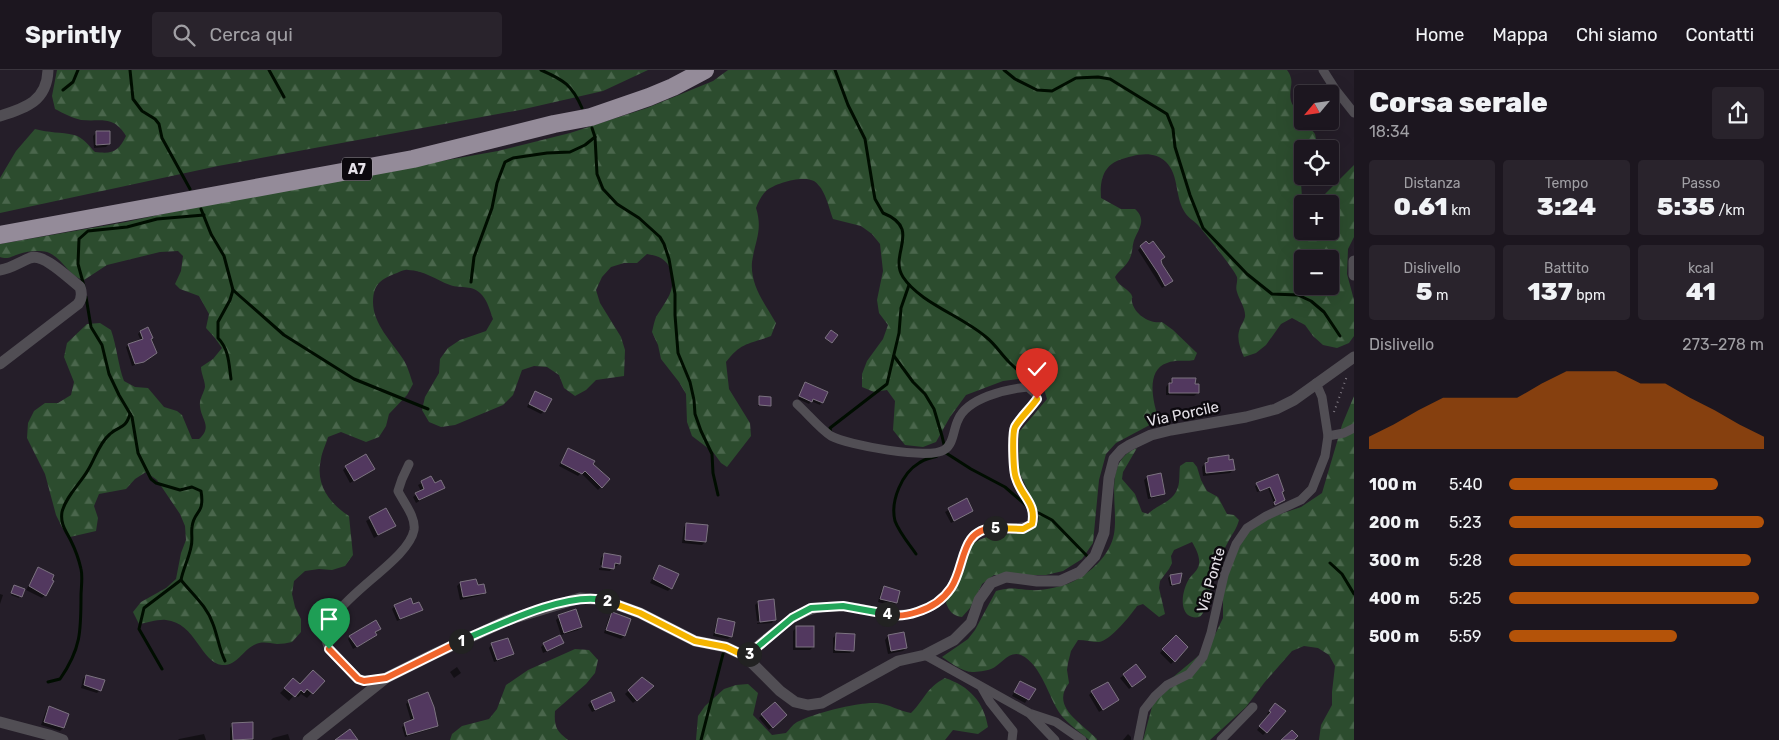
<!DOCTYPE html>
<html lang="it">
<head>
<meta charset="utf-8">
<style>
  body { margin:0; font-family:Rubik,sans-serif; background:#29232c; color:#f1f3f6; height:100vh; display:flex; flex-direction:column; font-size:19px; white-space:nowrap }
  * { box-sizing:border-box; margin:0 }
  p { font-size:16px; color:#a09fa4 }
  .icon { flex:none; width:28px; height:28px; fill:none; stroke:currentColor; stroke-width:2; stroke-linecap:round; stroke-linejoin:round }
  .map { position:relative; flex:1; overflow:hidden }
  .sheet { display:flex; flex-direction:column; background:#1c161f; width:425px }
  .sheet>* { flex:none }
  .needle { width:32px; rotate:241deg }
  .controls { position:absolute; left:1294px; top:15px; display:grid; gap:10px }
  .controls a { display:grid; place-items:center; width:45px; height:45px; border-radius:5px; background:#1c161f; box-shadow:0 5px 20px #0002,0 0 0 1px #3a353d; font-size:25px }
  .pin { position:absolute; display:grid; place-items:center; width:42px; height:42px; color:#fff; margin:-51px -21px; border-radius:50% 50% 50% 0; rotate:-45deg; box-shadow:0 0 5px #0007 }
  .pin .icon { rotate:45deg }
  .km { position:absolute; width:25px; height:25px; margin:-12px; border-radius:50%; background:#222; color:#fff; font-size:14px; line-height:25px; text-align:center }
  .round { display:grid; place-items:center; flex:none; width:52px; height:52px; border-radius:5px; background:#29232c }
  .headline { display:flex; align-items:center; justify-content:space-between; height:85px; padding:0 15px }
  h1 { font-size:28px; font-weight:800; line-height:38px }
  .figures { display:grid; grid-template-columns:repeat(3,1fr); gap:8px; height:85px; padding:5px 15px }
  .figures div { display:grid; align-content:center; border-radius:5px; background:#29232c; text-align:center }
  .figures b { font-size:25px; font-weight:800 }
  .figures small { font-size:14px; font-weight:400 }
  .figures p { font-size:14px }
  .chart { height:140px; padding:10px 15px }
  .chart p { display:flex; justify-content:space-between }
  .chart svg { width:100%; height:90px; margin-top:5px; fill:#b45309; opacity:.7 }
  ul { padding:0 15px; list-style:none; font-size:16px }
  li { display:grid; grid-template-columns:80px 60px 1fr; align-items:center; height:38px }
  li i { height:12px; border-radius:6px; background:#b45309 }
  header { display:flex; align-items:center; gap:30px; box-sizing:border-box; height:70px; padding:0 25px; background:#1c161f; border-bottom:1px solid #3a353d }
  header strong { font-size:24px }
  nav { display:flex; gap:28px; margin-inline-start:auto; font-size:18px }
  .search { width:350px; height:45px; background:#29232c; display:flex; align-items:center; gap:12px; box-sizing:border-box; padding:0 18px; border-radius:5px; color:#a09fa4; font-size:19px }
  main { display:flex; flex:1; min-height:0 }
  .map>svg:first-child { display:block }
</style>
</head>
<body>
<header>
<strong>Sprintly</strong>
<div class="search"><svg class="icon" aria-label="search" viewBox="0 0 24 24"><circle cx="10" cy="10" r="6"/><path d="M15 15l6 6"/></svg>Cerca qui</div>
<nav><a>Home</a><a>Mappa</a><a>Chi siamo</a><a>Contatti</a></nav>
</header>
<main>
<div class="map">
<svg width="1354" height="670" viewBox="0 0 1354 670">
  <defs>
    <pattern id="forest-firs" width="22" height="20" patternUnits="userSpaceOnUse" patternTransform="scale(1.25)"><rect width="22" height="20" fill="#2c4c2e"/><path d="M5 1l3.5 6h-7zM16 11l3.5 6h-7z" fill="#4a664c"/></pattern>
  </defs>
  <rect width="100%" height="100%" fill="#251e29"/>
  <!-- forest -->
  <g fill="url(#forest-firs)" fill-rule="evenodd">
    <path d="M57,0H648L603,21L520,40L218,96L0,143V108L16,81L35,59C49,63 61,62 74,65C83,67 89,76 95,82C113,84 118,82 126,66C113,45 102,52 81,50C72,48 63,43 55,39L52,26Z"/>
    <path d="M728,0H1287C1296,12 1288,18 1291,31C1293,39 1302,42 1302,51H1305L1315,64L1318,78L1302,79L1303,106L1301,113L1302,127L1311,134H1302V161H1330V134H1315L1354,95V167L1348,179L1347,204L1354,230V266L1349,273L1337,278L1323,275L1313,266L1305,255L1292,248L1281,254L1266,275L1256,283L1244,287C1240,278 1236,268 1240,258C1241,255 1244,251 1245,247C1246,238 1239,230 1237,222C1235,217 1238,212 1237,207C1234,199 1204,162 1198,155C1193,150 1187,147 1184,141C1175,126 1179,105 1166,92C1153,79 1134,85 1119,90C1102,97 1100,112 1101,128L1121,139H1135C1146,149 1140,157 1135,168C1132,174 1133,182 1130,188C1127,196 1119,200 1115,207C1118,216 1126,217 1131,224C1134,230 1131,225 1132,232C1135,245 1150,254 1162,252L1173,260L1197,283L1194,290C1185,292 1176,289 1167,293C1145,300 1153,333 1159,350L1116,373L1106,384L1099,410L1093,473L1082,489L1063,501L1046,505H994L982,514L970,538L962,547C953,546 949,541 946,533C950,522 965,482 972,475C995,456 1024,474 1039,449L1037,439L1019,402V362L1047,329L1043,316L1033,307L1003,311L966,325L950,347L936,372L923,377L905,375L893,360L895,331L887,320L874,322L862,317V304L867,291L883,269L888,255L879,243L877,230L883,201L880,174L872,164L861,156L833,149C829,138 825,118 814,111C803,105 775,113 766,121C762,125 758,132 756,138C763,160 755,171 752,192C750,215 765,234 776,253L771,266C750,274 741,272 726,292L729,319L750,353L751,366L727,397L721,393L713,382L692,366L687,352L686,324L679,312L661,289L658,275L652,262C653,258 654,252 656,247C665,232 677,220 671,201C667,189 659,186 647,184L637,193H624L611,197L602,207L596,220L600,233L621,267L625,280L624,306L596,310L586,320L575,326L564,318L559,305L547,297L534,296L522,300L513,325L503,335L455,355L441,357L429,352L422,340L425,327L439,303L440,289L448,278L460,270L486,261L493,249C490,241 488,232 482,225C472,214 462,219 450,215C436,210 424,200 408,200C404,199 400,202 397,203C381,209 373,214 373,232C373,254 392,272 403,289C408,297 410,305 413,314L407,325L389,344L386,356L379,367L366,372L341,362L328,367C326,374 322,382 321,389C315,414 329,433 349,446L353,485L345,496L332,500L319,499L305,501L294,511L292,524L295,537L301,549V562L292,572C287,573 282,574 277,574C268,573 262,571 254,575C242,581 237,596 222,595C201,593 196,553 166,550C158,549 147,553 139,554L133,542L141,532L166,518L176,509L181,483L186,470L185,456L180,444L157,410L146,402L135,409L126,419L99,424L94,436L98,448L96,461L70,467L62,457L56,445L45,404L27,368L28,353L34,341L45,333H58L71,325L74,312L64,287L67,273L87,254L100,253L111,260C117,277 118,295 124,311L135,317L148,318L164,337L177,341L182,345L192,369H199C213,356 201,350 200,336C199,329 204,323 205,317C205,310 201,304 201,297L213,289L222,278L215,268L206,258L209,244L199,226L180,219L175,214L181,201L183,186L178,181L160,182L107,195L84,210C69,207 62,187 47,182C39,180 27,181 19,184C12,186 8,190 0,187V174L126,152L250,125L498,81L570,63L647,38L713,11ZM1302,189H1330V216H1302Z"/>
    <polygon points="1354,326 1354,670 1319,670 1321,655 1332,635 1332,622 1335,596 1329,585 1318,578 1304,576 1292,581 1264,613 1246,637 1210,670 1143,670 1153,633 1166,613 1209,577 1223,548 1223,520 1232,490 1247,463 1263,450 1301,437 1322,423 1342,355"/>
    <path d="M1137,378L1123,402L1122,409L1135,424L1142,442L1148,444C1158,434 1174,432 1178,417C1180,411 1179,403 1180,396L1186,392H1193L1197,397L1201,410L1207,421L1218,427L1227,444L1234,445L1239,450C1237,458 1233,463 1229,470C1223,482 1217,493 1214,505C1211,514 1207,544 1199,547C1195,548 1191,547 1188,545C1179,537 1183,519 1189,509C1192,504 1198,501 1199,494C1200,486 1196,479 1192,472L1174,480L1171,486L1172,493L1169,499L1160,511L1159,518L1165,544L1159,547L1143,534L1137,536C1131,545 1110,571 1099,572C1092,572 1085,570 1078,570L1071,581L1068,593L1067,600L1069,613C1050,637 1082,653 1097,669V670H1089C1080,662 1068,654 1061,645C1048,627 1042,595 1021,585C1009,580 1001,595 991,599C986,601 977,602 972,602C962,602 950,592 942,587L968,569L975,560L996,521C1013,517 1015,519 1030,520C1043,521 1060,517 1072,512C1090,503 1110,486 1114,464C1119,436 1102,391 1137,378Z"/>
    <path d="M575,579L589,580L598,590L595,603L586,614L555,641C554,656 556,661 568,670H450L452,664L462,656L489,649L497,639L506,615L528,600Z"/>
    <path d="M945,608C969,616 984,632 988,657L978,664L953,660L945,670H696L698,646L705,636L724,619L736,615L748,614L758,623L753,645L772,665L786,663C789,660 792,655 797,652C815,643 857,632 877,633C889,634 899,641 911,643C925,629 926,618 945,608Z"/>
  </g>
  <!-- shadow -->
  <g fill="#0007">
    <polygon points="96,63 109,74 106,77 94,78 93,66"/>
    <polygon points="1141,177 1160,191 1168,214 1162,218 1138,180"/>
    <polygon points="140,262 150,270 153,285 140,293 132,296 126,277 129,275 141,271 138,264"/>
    <polygon points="1173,309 1194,315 1198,323 1194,326 1166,325 1166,317"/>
    <polygon points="806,313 826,322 820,335 811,331 809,334 798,329"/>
    <polygon points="535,322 544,341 541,344 527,337"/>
    <polygon points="760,328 769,336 758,336"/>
    <polygon points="569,379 592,394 608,409 598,420 581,403 578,406 559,396"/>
    <polygon points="1208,389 1233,400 1230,403 1203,406 1202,397"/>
    <polygon points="346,397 373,399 350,413 343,400"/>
    <polygon points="1277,406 1284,430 1273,436 1274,433 1268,418 1257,422 1255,416"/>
    <polygon points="1148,407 1164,423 1161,426 1148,429 1144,410"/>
    <polygon points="431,408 434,414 443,417 416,433 413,427 421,421 418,415"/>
    <polygon points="966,430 972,441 951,453 945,442"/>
    <polygon points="386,440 394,456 374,468 366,451"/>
    <polygon points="687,454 705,472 702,475 682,473 684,457"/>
    <polygon points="604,485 619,493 616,496 613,496 612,499 612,497 600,495 601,488"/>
    <polygon points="659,496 671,518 668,521 650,513"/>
    <polygon points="599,498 611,499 610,501 599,500"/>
    <polygon points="38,499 45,525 42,528 26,520"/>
    <polygon points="1171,506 1179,513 1176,515 1170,516 1168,508"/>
    <polygon points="476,510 477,516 485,522 482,525 460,530 457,516 460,513"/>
    <polygon points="14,518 23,520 19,528 11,525"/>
    <polygon points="884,518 896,532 892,536 878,532 881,521"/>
    <polygon points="0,524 3,525 0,534"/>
    <polygon points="758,532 775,549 773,551 773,549 757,551 755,535"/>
    <polygon points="395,536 413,536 421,539 418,542 397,551 392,539"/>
    <polygon points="612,544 624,566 621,569 604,563 609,547"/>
    <polygon points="559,547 581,557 578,560 561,565 556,550"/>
    <polygon points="719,549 731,566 728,569 713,566 716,553"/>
    <polygon points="773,551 772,553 757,554 757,553"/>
    <polygon points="797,557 813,577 810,580 793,580 793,561"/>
    <polygon points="379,559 374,563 375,565 373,568 353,579 348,569 350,567"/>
    <polygon points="836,565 853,580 850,583 833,583 833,568"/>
    <polygon points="888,566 906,578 903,581 888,584 885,570"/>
    <polygon points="1176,567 1187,577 1171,594 1160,583"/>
    <polygon points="562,573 559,576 543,583 541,577 544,574"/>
    <polygon points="492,574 512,584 509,587 494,592 489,578"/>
    <polygon points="1136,596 1141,610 1129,619 1120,608"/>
    <polygon points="457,597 461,603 454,608 450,602"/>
    <polygon points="86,606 100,620 97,623 81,618 83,609"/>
    <polygon points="642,608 652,616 633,633 625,624"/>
    <polygon points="293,610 300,615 323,611 307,628 301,624 298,627 295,624 289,631 280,623"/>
    <polygon points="1020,612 1034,619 1025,633 1012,626"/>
    <polygon points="1092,622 1114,633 1099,642 1089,625"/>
    <polygon points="610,623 613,631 610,634 592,642 588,635 591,632"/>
    <polygon points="409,631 437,655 434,658 405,667 402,657 411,651 406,634"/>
    <polygon points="775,633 785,645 769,660 759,648"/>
    <polygon points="1275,635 1266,662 1263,665 1257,660 1269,646 1267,644"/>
    <polygon points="49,638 68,645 63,658 60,661 41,655 46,641"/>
    <polygon points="233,655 252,669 251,670 230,670 230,658"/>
    <polygon points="204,664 206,670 178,670 179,669"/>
    <polygon points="288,664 290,670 271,670 273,668"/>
    <polygon points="1128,664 1131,667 1131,670 1123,670"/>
  </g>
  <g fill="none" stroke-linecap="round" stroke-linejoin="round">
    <!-- stream -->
    <g stroke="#000d00" stroke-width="3">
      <polyline points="130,0 133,29 142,41 155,49 159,54 162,68 190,119"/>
      <polyline points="269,0 284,27"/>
      <path d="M541,0C564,10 572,15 582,38"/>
      <path d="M835,0L848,35L865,69L873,118L875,129L883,143C923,159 888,184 903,207C920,233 962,246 986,267C995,274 1001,284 1009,292C1015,298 1022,304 1029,310"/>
      <polyline points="1004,0 1015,9 1037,20 1052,21 1076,8 1098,7 1110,9 1167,44 1173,59 1175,77 1190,125 1203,158 1247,204 1272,224 1298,225 1311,231 1324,242 1340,266"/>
      <polyline points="63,20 73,12 78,0"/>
      <polyline points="592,58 595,67 597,104 603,119 617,134 639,148 660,167 664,174 669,189 675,224 675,245 678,283 690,312 694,330 695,344 701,361 712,384 713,403 718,425"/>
      <polyline points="201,139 211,164 224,186 233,220 242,228 284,265 354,309 428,339"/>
      <polyline points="471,212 474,187 492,138 497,113 505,92 513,88 547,83 570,82 585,75 595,67"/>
      <polyline points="84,216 78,194 79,169 88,161 127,157 157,149 204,145"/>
      <path d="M86,227L91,257L102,275L109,304L119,325L132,347L138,383L151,409L156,413L180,420L192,417L201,421C205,445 194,440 192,457C191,464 193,470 191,477C189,488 183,499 181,510L144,538L139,559L162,599"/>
      <polyline points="894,286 913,312 925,324 934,339 942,366 946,383 971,399 1005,417 1028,437"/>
      <path d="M231,309C229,295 229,279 218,268V252L230,230L233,220"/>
      <polyline points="831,363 830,358 887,314 899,263 901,238 909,215"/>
      <polyline points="1033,440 1052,450 1089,488"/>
      <path d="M916,484C909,474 899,462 895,451C890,431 902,403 919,393C924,389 931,388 937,386"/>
      <polyline points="1330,493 1342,504 1354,524"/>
      <path d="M181,510C192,524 207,536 213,554C218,567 219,579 225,591"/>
      <path d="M48,612L60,609C81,579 81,561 81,526C81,518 83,507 81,499C79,490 75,479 71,471C66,461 60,454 62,442C66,426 80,414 88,400C95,389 99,373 110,364C120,355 125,360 130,344"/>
      <polyline points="701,670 723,584"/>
    </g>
  </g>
  <!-- building -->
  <g fill="#52385f" stroke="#7c7380">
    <polygon points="96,61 110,61 110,74 96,75"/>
    <polygon points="1146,171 1149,174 1153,171 1165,187 1161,190 1162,194 1173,211 1165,216 1158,203 1140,176"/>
    <polygon points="148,257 153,268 151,269 157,283 144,292 135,294 128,274 143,269 140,261"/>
    <polygon points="831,260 838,265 832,273 825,268"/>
    <polygon points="1172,308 1196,308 1195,314 1199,314 1199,323 1169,323 1169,313 1172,313"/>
    <polygon points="805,312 828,322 823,333 813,329 812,332 799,326"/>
    <polygon points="535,321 552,329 545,342 529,334"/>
    <polygon points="759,326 771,327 771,336 759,335"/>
    <polygon points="568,378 595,391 593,394 610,409 602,418 585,401 582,404 561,393"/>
    <polygon points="366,384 375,399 354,411 345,396"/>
    <polygon points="1229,385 1229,390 1233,389 1235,400 1206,403 1205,393 1208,392 1208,388"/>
    <polygon points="1161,403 1165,424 1151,427 1147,406"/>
    <polygon points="1278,404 1284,421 1282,422 1285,430 1275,435 1274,432 1276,431 1270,417 1260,421 1256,413"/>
    <polygon points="431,406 435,413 441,410 445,418 419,430 415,423 424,419 421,411"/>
    <polygon points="967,428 973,441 954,451 948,438"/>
    <polygon points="386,438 396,456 378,465 369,447"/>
    <polygon points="686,453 708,455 706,472 685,470"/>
    <polygon points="604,483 621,486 620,494 615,493 614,499 602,497"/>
    <polygon points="659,495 679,504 672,519 653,509"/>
    <polygon points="38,497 54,505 52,510 54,511 46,526 29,516"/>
    <polygon points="1182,503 1180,513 1172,515 1170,505"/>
    <polygon points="476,509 478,515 484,514 486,523 463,527 460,512"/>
    <polygon points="14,515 25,519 22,527 11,523"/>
    <polygon points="884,516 900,521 897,533 880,529"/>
    <polygon points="411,528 413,534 419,532 423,540 400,549 394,535"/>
    <polygon points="774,529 776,550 760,552 758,531"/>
    <polygon points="576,539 582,557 564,563 558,545"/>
    <polygon points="612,542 631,549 625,566 606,560"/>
    <polygon points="718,548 735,552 732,567 715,563"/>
    <polygon points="376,550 381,559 375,562 377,565 357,577 349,566"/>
    <rect x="796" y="556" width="18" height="21"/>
    <polygon points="904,562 907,578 891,581 888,565"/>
    <polygon points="836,563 855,564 854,581 835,580"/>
    <polygon points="560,565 564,573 547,581 543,573"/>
    <polygon points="1176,565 1188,577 1175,592 1162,579"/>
    <polygon points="508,568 514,584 497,590 491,573"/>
    <polygon points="1136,594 1146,607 1132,617 1123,604"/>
    <polygon points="313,600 325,611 313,624 307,619 304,623 301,620 295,627 284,618 293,608 300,614"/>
    <polygon points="86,605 105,610 101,621 84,615"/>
    <polygon points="642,607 654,616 637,631 628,620"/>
    <polygon points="1020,611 1036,619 1029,630 1014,622"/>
    <polygon points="1108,612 1119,630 1103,640 1091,621"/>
    <polygon points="428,622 434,637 438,656 407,665 404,653 414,649 408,630"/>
    <polygon points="611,622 615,631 595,640 591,631"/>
    <polygon points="775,632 787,645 773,658 761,644"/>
    <polygon points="1275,633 1286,641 1267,663 1259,656 1271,642 1269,641"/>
    <polygon points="49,636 69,644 64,658 44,652"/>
    <polygon points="253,652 253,669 233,670 232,653"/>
    <polygon points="350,659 358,670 335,670"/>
    <polygon points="1292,660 1298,666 1294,670 1281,670"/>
  </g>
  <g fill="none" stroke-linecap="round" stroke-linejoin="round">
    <!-- path -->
    <polyline stroke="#827c85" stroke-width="2" stroke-dasharray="1 4" stroke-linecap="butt" points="1334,342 1347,306"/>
    <!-- minor -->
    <g stroke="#514e54" stroke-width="9">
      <polyline points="1323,0 1335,19 1354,43"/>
      <polyline points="1328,366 1344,363 1354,358"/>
      <polyline points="925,585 1029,643 1056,652 1082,670"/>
      <path d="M745,586C775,561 801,533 844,536C876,538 892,552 926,539C944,532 955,514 961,496C964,485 966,470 977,463C993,453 1015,463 1032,454C1037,433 1021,426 1016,408C1013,401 1012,364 1015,357C1019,349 1031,338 1037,329L1036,324L1028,317C1006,319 967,328 958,350C953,360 954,374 944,380C929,390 847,375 831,366C820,359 807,343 797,334"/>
      <path d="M386,608L364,611L358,609L329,579C308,539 407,497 414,460C416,447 404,433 398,421L402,409L409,394"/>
      <polyline points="982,618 990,632 1013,661 1012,670"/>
      <polyline points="1031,645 1055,670"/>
      <polyline points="1138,670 1144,640 1155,626 1167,615 1189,604 1203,587 1211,563 1224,505 1236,474 1247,458 1266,446 1301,430 1312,419 1325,386 1328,366 1322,327 1316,313"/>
      <polyline points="1221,670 1253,637"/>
    </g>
    <!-- tertiary -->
    <g stroke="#514e54" stroke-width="11">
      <path d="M0,46C26,38 47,31 48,0"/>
      <polyline points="1354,191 1354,205"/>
      <path d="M0,200C10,199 20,192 30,188C44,183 68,208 80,217C82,223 82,229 78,234L0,294"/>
      <polyline points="0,652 49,665 63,670"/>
      <polyline points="308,670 386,608 434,584 508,550 580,528 604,530 640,543 695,571 726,577 745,586 780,621 795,632 808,635 822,633 898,591 925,585 954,570 971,553 979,530 991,513 1006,507 1037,511 1060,511 1080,502 1095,486 1104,463 1109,408 1114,389 1122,380 1130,375 1151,365 1171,360 1246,347 1276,339 1294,330 1354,287"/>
    </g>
    <!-- motorway -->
    <polyline stroke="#948b99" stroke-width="18" points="0,165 413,89 554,54 591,47 649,27 673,17 705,0"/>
  </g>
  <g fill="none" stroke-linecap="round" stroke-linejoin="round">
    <!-- split-1 casing -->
    <g stroke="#fff" stroke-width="10">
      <polyline id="split-1" points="329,579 358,609 364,611 386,608 461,571"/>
    </g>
    <!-- split-2 casing -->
    <g stroke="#fff" stroke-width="10">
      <path id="split-2" d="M461,571C496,556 571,519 607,531"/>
    </g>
    <!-- split-3 casing -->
    <g stroke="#fff" stroke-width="10">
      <polyline id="split-3" points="607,531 640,543 695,571 726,577 745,586 749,584"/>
    </g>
    <!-- split-4 casing -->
    <g stroke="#fff" stroke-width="10">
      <polyline id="split-4" points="749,584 792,548 811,538 843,536 887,544"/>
    </g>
    <!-- split-5 casing -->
    <g stroke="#fff" stroke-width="10">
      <path id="split-5" d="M887,544C897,547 908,545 917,542C930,538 943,530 951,518C966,496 959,459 995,458"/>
    </g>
    <!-- split-6 casing -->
    <g stroke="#fff" stroke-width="10">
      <path id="split-6" d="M995,458L1023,459L1032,454C1037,433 1021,426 1016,408C1013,401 1012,363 1015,357C1019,349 1031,338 1037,329"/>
    </g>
    <!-- split-1 -->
    <use href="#split-1" stroke="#f0652b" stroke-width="6"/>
    <!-- split-2 -->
    <use href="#split-2" stroke="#22a559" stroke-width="6"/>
    <!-- split-3 -->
    <use href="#split-3" stroke="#f5b400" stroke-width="6"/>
    <!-- split-4 -->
    <use href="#split-4" stroke="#22a559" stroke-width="6"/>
    <!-- split-5 -->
    <use href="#split-5" stroke="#f0652b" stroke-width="6"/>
    <!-- split-6 -->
    <use href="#split-6" stroke="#f5b400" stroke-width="6"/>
  </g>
  <g text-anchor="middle" stroke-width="5" stroke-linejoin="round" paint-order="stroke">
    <!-- shield labels -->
    <rect fill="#0c090e" stroke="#a4a0a7" stroke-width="1" x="342" y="87.5" width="30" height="23" rx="4"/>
    <g font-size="14" font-weight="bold" fill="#e5e1e8">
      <text x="357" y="104">A7</text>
    </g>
    <!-- street labels -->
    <g font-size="15" fill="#e5e1e8" stroke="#0c090e">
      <text transform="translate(1183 344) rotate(-12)" y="5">Via Porcile</text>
      <text transform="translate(1211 510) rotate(-74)" y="5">Via Ponte</text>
    </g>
  </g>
</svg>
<div class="controls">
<a><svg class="needle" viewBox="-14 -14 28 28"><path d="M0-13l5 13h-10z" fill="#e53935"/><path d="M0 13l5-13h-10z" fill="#a09fa4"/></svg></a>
<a><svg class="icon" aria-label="locate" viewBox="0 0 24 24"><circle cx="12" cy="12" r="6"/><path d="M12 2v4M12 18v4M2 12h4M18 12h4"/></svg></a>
<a>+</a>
<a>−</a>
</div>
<div class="pin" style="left:329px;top:579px;background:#1e9e55"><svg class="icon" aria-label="arrive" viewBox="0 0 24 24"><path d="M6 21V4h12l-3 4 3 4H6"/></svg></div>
<div class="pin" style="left:1037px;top:329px;background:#d93025"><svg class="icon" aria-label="check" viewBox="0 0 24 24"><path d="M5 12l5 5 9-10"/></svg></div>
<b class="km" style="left:461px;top:571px">1</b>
<b class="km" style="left:607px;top:531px">2</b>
<b class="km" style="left:749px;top:584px">3</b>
<b class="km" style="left:887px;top:544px">4</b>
<b class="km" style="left:995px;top:458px">5</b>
</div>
<section class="sheet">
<div class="headline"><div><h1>Corsa serale</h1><p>18:34</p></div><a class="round"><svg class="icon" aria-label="share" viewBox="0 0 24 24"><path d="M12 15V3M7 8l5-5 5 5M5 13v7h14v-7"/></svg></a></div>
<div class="figures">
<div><p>Distanza</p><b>0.61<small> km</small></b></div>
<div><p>Tempo</p><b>3:24</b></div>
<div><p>Passo</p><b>5:35<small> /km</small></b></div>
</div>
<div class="figures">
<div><p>Dislivello</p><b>5<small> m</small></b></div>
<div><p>Battito</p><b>137<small> bpm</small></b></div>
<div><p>kcal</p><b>41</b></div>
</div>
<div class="chart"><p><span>Dislivello</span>273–278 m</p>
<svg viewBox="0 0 160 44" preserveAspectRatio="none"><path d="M0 44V38L10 32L20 25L30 19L40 19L50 19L60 19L70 12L80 6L90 6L100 6L110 12L120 12L130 19L140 25L150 32L160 38V44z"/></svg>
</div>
<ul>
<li><b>100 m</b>5:40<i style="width:82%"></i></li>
<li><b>200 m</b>5:23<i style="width:100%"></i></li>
<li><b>300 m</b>5:28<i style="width:95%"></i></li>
<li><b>400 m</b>5:25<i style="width:98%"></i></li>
<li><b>500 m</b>5:59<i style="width:66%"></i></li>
</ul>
</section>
</main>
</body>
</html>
